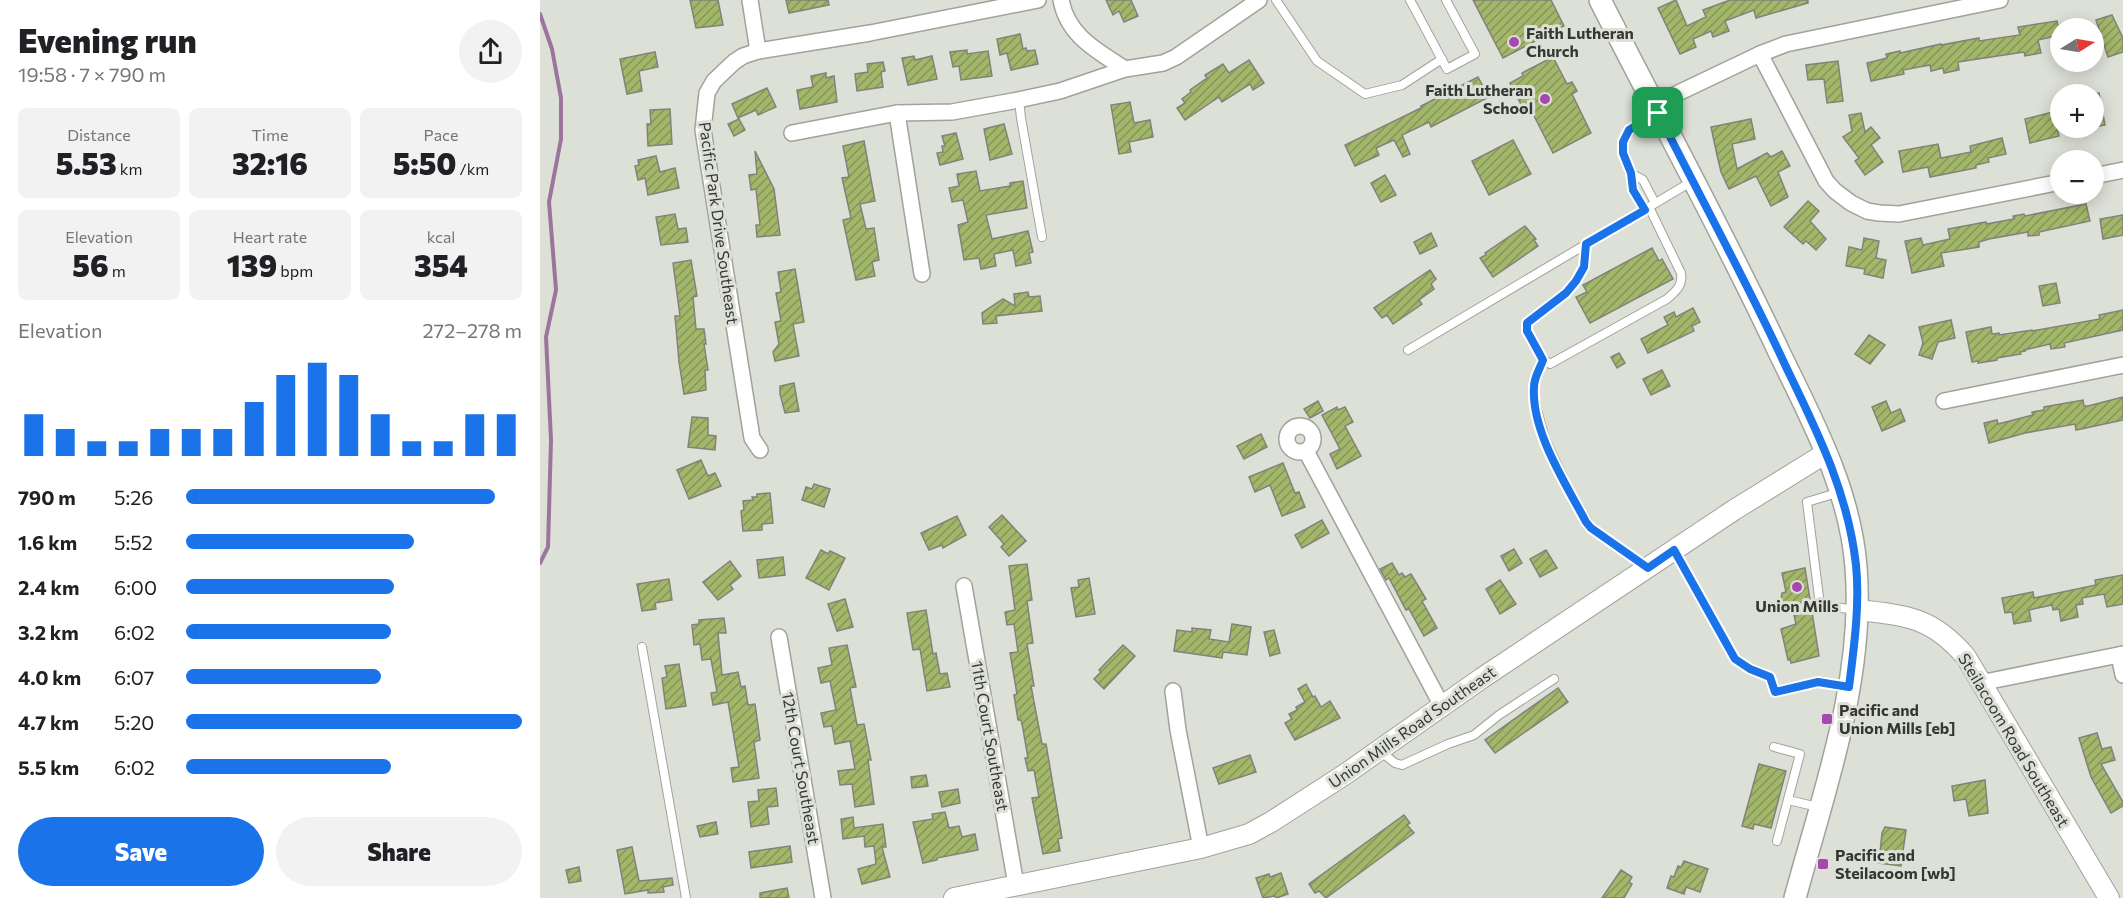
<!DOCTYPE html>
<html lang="en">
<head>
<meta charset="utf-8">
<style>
  body { margin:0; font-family:Commissioner,sans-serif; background:#f2f2f2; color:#202124; height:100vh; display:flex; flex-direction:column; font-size:22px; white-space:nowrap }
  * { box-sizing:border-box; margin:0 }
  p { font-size:20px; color:#757577 }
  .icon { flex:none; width:33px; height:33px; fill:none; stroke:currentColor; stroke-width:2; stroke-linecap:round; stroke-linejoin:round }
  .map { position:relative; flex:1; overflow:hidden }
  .drawer { display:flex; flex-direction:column; background:#fff; width:540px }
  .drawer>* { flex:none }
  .needle { width:39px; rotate:79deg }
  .tools { position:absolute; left:1510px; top:18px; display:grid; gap:12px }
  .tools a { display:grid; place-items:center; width:54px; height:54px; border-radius:50%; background:#fff; box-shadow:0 3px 15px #0003; font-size:30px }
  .pin { position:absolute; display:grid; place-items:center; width:51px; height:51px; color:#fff; margin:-26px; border-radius:12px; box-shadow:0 3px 9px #0006 }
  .round { display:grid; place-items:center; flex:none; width:63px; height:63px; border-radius:32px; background:#f2f2f2 }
  .overview { display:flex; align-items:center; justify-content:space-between; height:102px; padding:0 18px }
  h1 { font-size:33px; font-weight:800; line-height:45px }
  .metrics { display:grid; grid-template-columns:repeat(3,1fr); gap:9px; height:102px; padding:6px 18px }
  .metrics div { display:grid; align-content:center; border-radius:9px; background:#f2f2f2; text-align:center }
  .metrics b { font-size:30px; font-weight:800 }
  .metrics small { font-size:16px; font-weight:400 }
  .metrics p { font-size:16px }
  .chart { height:168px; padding:12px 18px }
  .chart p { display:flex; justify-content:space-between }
  .chart svg { width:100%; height:108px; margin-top:6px; stroke:#1a73e8; stroke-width:6 }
  .cta { display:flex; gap:12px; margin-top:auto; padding:12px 18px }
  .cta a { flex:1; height:69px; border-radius:36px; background:#1a73e8; color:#fff; font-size:24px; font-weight:800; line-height:69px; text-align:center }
  .cta a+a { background:#f2f2f2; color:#202124 }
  ul { padding:0 18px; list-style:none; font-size:20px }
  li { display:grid; grid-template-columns:96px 72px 1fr; align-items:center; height:45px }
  li i { height:15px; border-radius:8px; background:#1a73e8 }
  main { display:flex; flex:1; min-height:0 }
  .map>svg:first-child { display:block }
</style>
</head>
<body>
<main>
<section class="drawer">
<div class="overview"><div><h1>Evening run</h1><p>19:58 · 7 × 790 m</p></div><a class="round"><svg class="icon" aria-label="share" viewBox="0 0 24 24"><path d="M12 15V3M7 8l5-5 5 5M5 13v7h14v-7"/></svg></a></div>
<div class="metrics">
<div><p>Distance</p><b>5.53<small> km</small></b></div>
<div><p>Time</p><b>32:16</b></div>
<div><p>Pace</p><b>5:50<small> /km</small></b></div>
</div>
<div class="metrics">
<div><p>Elevation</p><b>56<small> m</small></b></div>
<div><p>Heart rate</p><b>139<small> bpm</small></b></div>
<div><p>kcal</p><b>354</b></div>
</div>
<div class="chart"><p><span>Elevation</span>272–278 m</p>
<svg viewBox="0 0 160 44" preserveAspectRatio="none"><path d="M5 44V27M15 44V33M25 44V38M35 44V38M45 44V33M55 44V33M65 44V33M75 44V22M85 44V11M95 44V6M105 44V11M115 44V27M125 44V38M135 44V38M145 44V27M155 44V27"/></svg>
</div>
<ul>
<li><b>790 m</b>5:26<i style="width:92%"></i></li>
<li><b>1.6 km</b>5:52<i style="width:68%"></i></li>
<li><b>2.4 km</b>6:00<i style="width:62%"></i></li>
<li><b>3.2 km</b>6:02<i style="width:61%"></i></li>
<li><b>4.0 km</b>6:07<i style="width:58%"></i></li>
<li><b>4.7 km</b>5:20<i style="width:100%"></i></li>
<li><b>5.5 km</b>6:02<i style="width:61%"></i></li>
</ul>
<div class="cta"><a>Save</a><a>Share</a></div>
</section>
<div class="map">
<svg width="1583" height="898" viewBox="0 0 1583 898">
  <defs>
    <pattern id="building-hatch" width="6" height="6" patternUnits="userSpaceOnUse" patternTransform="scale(1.5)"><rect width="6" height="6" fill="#a3b76a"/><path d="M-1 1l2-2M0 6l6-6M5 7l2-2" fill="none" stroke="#869658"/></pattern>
  </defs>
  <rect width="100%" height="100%" fill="#dde0d6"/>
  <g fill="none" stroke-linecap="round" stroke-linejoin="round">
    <!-- stream -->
    <polyline stroke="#9c759e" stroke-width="4" points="0,14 12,49 21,98 21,139 9,202 16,290 6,337 11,440 8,547 0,563"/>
  </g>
  <!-- building -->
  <g fill="url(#building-hatch)" stroke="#80837a" stroke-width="1.5">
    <polygon points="150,0 178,0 183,25 156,28"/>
    <polygon points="246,0 288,0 289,5 249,13"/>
    <polygon points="566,0 591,0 598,16 584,22 579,11 573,15"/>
    <polygon points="933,0 1011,0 1024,26 963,58"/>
    <polygon points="1136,0 1147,26 1166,17 1163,10 1190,0 1268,0 1268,3 1216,18 1214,10 1185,21 1189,31 1173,37 1171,31 1153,39 1156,47 1140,54 1118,8"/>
    <polygon points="1572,15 1583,38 1583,52 1568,57 1556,20"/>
    <polygon points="1517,21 1520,35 1498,40 1501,53 1485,56 1484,52 1418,62 1419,70 1404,73 1403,68 1391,71 1390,65 1363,70 1364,74 1331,81 1327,63 1347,58 1346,54 1360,51 1360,53 1401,44 1401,45 1439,38 1439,41 1480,35 1478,27"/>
    <polygon points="480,34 483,49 486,48 487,51 495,50 498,64 471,70 467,53 460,55 457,39"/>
    <polygon points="427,50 427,54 448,51 452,76 421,80 419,66 413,67 410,52"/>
    <polygon points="115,52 118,67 99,71 102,91 87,94 80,59"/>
    <polygon points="374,56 375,60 392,56 397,79 368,85 362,58"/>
    <polygon points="1013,57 1027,84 1032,82 1037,91 1032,94 1051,133 1013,153 992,112 986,114 970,83 983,76 982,73"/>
    <polygon points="709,60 724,83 713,90 710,84 682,102 679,97 645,120 637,108 645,103 642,99 651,92 650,90 667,78 665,75 683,64 689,73"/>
    <polygon points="1298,61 1303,101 1287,103 1284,79 1268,80 1266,65"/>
    <polygon points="343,62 345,71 341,72 343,87 317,91 315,74 328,72 327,64"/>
    <polygon points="286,73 286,78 294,76 297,102 260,109 257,90 273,87 271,76"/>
    <polygon points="938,77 949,97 891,127 889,122 862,135 870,154 863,157 854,140 836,148 839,155 815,166 805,145 881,108 881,106"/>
    <polygon points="227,88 236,107 218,115 216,110 198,118 192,104"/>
    <polygon points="1559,93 1565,125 1554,127 1554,94"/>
    <polygon points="590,102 594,123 610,120 613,137 589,142 591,152 579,154 571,105"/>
    <polygon points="130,109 132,144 108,146 107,124 111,124 110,110"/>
    <polygon points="1513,112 1519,136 1490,143 1485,119"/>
    <polygon points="1321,113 1325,132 1331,127 1340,138 1331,145 1343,162 1325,175 1315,161 1319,158 1303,137 1312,131 1309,115"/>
    <polygon points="199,119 205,130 194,136 188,124"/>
    <polygon points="1211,119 1215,139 1192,144 1197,169 1227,153 1231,157 1242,151 1250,166 1238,172 1248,197 1231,206 1216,176 1189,189 1181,172 1177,155 1171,127"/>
    <polygon points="464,124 472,154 450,160 444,129"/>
    <polygon points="416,133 423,159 400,165 397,153 403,152 402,146 405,146 402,136"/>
    <polygon points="1462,138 1466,154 1448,158 1449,162 1436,165 1436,168 1390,177 1388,167 1363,172 1359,151 1398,144 1401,158 1431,152 1430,146"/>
    <polygon points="973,140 991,174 949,195 932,161"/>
    <polygon points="324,141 335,201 320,204 326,229 334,228 339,260 332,262 335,276 316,280 303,220 311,218 302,178 309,177 303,146"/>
    <polygon points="215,151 234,189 240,235 217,237 216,225 220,225 216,189 211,190 209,175 217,174"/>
    <polygon points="116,156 120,172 135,168 139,188 108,195 105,178 98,180 95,166 99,165 98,160"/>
    <polygon points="436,171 440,191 470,186 470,183 483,181 487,208 446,215 452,239 488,231 493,252 489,253 491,263 476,266 473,250 454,254 456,266 441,269 439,258 424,260 418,225 428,222 423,200 412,202 409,188 419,186 417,174"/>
    <polygon points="845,175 856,195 841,202 831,183"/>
    <polygon points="1268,201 1279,211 1270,221 1286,239 1276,250 1266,241 1263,244 1244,227"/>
    <polygon points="1546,204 1550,221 1499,232 1499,235 1488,236 1488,232 1449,239 1439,242 1439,247 1401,253 1404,266 1372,273 1365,241 1381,238 1383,245 1410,239 1408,229 1446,222 1446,224 1474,219 1473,216 1484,214 1485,216"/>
    <polygon points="135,214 138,229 146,228 148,242 121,245 116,217"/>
    <polygon points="1583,215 1583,235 1563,239 1560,219"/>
    <polygon points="985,226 996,239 994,240 998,246 953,277 940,258 946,255 945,253"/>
    <polygon points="891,233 897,246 880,254 874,242"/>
    <polygon points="1324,238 1339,241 1336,258 1346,260 1343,278 1324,274 1325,269 1306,266 1309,247 1322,250"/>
    <polygon points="1112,248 1119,261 1122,259 1133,279 1050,323 1036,297 1047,292 1043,285"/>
    <polygon points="151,260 157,296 153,297 156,329 164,329 166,344 164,344 168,370 165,370 166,390 144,394 139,362 135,316 140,316 133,263"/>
    <polygon points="255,269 264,322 253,324 259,356 235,361 233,352 239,344 235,322 241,321 236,293 241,292 238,272"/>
    <polygon points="890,270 896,279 891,284 894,289 879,300 882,304 853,324 847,315 842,318 834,308"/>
    <polygon points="1516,283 1520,303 1503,306 1499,286"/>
    <polygon points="488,292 489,297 500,296 502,311 456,316 457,323 443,324 442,313 463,299 475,306 474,294"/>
    <polygon points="1153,308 1160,322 1152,326 1154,331 1108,353 1101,339 1128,325 1124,317 1134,312 1136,317"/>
    <polygon points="1583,310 1583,330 1524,343 1525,347 1511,349 1510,344 1484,350 1485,351 1480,352 1481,354 1457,358 1457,360 1438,363 1438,361 1432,362 1426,332 1451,327 1452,334 1459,333 1459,335 1492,330 1492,331 1560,319 1559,315"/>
    <polygon points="1411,320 1415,338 1398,342 1392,359 1379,355 1383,343 1379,327"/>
    <polygon points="1329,335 1345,345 1330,364 1315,354"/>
    <polygon points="1079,353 1085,363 1077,368 1071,357"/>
    <polygon points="1122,370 1130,386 1111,395 1103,379"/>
    <polygon points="254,383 259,411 245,413 240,394 240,386"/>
    <polygon points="1583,397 1583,420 1536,430 1535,424 1485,433 1449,443 1444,423 1457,420 1458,424 1493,415 1492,412 1504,410 1504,407 1543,400 1544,406 1548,406"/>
    <polygon points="778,401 783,411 770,418 764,409"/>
    <polygon points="1346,401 1351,413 1360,409 1365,421 1342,431 1332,407"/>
    <polygon points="797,407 798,410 805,407 813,422 805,426 821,456 797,469 790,454 800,449 782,415"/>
    <polygon points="152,417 168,418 168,435 176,436 175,450 148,447"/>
    <polygon points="721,434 727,447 704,459 697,446"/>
    <polygon points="161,460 168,476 175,473 181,486 149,499 137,470"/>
    <polygon points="743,463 755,493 759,492 765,507 742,516 730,485 715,492 709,477"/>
    <polygon points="274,484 290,489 284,507 262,500 266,487 272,489"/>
    <polygon points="230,493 233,523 222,524 222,530 203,531 201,511 204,510 203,501 213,500 212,497 217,497 217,494"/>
    <polygon points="462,515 486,541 469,556 461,547 464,544 449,527"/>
    <polygon points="417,516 426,535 403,548 402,545 389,550 381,533"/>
    <polygon points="782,520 789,533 762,548 755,535"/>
    <polygon points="974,549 982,563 969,571 961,556"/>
    <polygon points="281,550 288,554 290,551 305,558 289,590 266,578"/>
    <polygon points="1006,550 1017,568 1000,577 990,559"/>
    <polygon points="243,557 245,575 219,578 217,560"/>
    <polygon points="190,561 201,576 190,585 193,589 178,600 163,582"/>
    <polygon points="852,563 859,575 862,573 865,577 871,574 886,599 882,601 897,628 884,636 869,609 866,610 849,578 846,580 840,569"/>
    <polygon points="487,564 492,600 487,601 493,643 487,644 494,686 491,686 502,744 506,744 522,838 518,839 520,851 503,854 492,798 499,797 494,770 488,771 485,758 488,758 483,729 481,720 478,720 474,695 477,694 470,653 478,652 474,624 467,625 465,612 475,610 469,566"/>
    <polygon points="1265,568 1279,656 1251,663 1250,659 1248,660 1241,629 1256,624 1252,606 1239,609 1242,593 1246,592 1242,573"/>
    <polygon points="1583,575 1583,604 1567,607 1564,594 1542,598 1543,604 1536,605 1538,617 1521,621 1519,609 1513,610 1512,605 1489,610 1491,621 1474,624 1472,612 1465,613 1462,598 1493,592 1494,598 1556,585 1555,580"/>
    <polygon points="549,578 555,614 536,617 531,588 539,587 538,580"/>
    <polygon points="129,579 132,600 115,603 116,609 102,611 97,584"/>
    <polygon points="960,580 976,604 960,614 946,589"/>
    <polygon points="305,599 313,627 297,631 288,604"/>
    <polygon points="386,610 393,654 396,653 400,674 407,673 410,687 387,691 380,649 373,650 367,613"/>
    <polygon points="184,618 186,633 178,633 182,675 198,672 201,687 205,686 208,705 215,704 220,740 214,742 219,778 193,782 191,768 199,767 188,702 173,705 171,693 177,692 171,659 162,660 160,644 154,645 152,625 159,624 159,620"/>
    <polygon points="692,624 711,627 707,655 683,652 682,658 634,651 637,630 652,632 652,628 671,630 669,639 689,642"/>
    <polygon points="734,630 740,653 730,656 724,632"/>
    <polygon points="307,645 316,687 310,688 317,725 324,724 331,760 328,760 334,804 315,807 312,784 300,785 298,771 315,769 310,741 295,744 292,726 284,727 281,713 296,710 290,681 281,683 278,668 292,665 289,648"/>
    <polygon points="583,645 595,656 564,689 554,679 561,672 559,670"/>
    <polygon points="139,664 146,706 126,709 122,678 127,677 125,666"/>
    <polygon points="766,684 773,697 775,696 781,707 790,701 800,718 755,740 745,723 752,719 749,714 757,710 756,707 765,702 758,689"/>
    <polygon points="1018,688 1028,702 955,753 945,740"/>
    <polygon points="1557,733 1562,749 1571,747 1575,760 1561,764 1583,802 1583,806 1571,813 1551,777 1539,738"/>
    <polygon points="710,755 716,772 679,784 673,768"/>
    <polygon points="1219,764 1246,771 1231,828 1214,824 1213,829 1202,826"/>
    <polygon points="386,775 388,786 372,788 371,777"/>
    <polygon points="1445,780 1448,813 1429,816 1426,799 1414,801 1412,786"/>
    <polygon points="236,788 238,806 227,807 229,824 211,827 208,802 219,801 218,790"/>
    <polygon points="418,789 420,803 402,807 399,792"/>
    <polygon points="405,812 409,828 419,826 422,837 435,834 438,850 397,858 397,860 383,863 373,822 393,819 392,814"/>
    <polygon points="864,815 870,823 867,825 874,833 786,898 779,891 775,893 769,884"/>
    <polygon points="313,817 314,828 343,824 346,847 342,847 350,877 322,884 318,869 336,864 334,846 325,847 324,836 303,839 301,819"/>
    <polygon points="176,822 178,834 160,837 157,826"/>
    <polygon points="1345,827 1366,830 1361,866 1339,863 1342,833"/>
    <polygon points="250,846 252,862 211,868 209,852"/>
    <polygon points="92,847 99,881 132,878 133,885 123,887 124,892 108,893 108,890 85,894 77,850"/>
    <polygon points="1144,861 1168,869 1160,892 1146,887 1144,894 1127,888 1131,876 1134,877 1138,866 1141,867"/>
    <polygon points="39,867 41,881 29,883 26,870"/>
    <polygon points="1081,870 1092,877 1089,882 1092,884 1084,898 1062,898"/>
    <polygon points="741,873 748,894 736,898 735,896 723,898 716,878 729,874 730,877"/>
    <polygon points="247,888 249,898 220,898 220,893"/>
  </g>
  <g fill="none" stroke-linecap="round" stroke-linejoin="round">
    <!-- service casing -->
    <g stroke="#a0a39a" stroke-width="10">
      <g id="service">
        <polyline points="736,0 777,61 825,94 862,85 902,59"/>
        <polyline points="870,0 907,69 935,54 906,0"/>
        <polyline points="479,100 481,118 502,237"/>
        <path d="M1091,173C1075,135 1085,133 1117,114"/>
        <polyline points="1105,210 1093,190 1091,173 1103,180 1115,203"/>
        <path d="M1046,244L1044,267L1036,281L1025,293L987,323C986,336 999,357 1010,364L1127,299C1136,291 1143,286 1141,273L1109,207"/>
        <polyline points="868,350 1151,182"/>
        <polyline points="1003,360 994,384 994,399 1005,439 1027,486 1051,528 1106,567"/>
        <polyline points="1300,492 1267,502 1280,605 1316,610"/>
        <polyline points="1135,551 1195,659 1210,669 1230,677 1235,692 1278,682 1307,687"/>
        <polyline points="102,647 146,898"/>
        <polyline points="1234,747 1260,754 1237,841"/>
        <polyline points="840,751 855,763 862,765 908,744 934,735 959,715 1014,679"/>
        <polyline points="1248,800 1278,807"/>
      </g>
    </g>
    <!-- minor casing -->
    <g stroke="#a0a39a" stroke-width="18">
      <g id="minor">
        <polyline points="210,0 218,51"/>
        <path d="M521,0C528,36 556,50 585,69"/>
        <polyline points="1220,54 1286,181 1295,191 1311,203 1327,211 1339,213 1359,214 1521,182"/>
        <polyline points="1113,105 1220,54 1246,44 1460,0"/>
        <polyline points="357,113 382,274"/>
        <polyline points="252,133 357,113 412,112 473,101 520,91 585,69 623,63 636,57 719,0"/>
        <polyline points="1554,176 1583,170"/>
        <polyline points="1404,401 1583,365"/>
        <circle cx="760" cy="439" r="13"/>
        <polyline points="220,450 212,438 163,130 167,93 174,81 194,62 203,56 218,51 330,33 498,0"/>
        <polyline points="766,451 902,706"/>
        <polyline points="424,586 476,885"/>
        <polyline points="239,637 283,898"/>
        <polyline points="1579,655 1583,675"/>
        <polyline points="1440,683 1583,654"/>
        <polyline points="633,691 638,730 661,848"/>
      </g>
    </g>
    <!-- tertiary casing -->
    <g stroke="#a0a39a" stroke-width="22">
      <g id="tertiary">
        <path d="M1316,610C1366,615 1392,617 1426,657L1569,898"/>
        <polyline points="414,898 661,848 709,834 731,822 804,775 942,678 1194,510 1286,453"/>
      </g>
    </g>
    <!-- secondary casing -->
    <g stroke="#a0a39a" stroke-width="24">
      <path id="secondary" d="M1060,0C1120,118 1184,234 1240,354C1273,422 1310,490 1316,567C1325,679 1284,791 1255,898"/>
    </g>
    <!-- service -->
    <use href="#service" stroke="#fff" stroke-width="8"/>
    <!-- minor -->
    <use href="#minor" stroke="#fff" stroke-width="15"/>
    <!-- tertiary -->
    <use href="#tertiary" stroke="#fff" stroke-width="20"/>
    <!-- secondary -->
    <use href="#secondary" stroke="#fff" stroke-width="21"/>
  </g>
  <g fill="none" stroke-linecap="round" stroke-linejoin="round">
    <!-- route casing -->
    <g stroke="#fff" stroke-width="12">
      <path id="route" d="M1118,113C1161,199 1207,282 1247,369C1278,433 1308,493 1316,565C1320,605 1314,647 1309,687L1278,682L1235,692L1230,677L1210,669L1195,659L1134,550L1108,568L1051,528L1046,522C1026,484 991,431 994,387C994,377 1000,369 1003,360L987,331V323L1026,293L1036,281L1044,267L1046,244L1105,210L1093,190L1091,173L1083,153V142L1089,130Z"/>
    </g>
    <!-- route -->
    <use href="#route" stroke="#1a73e8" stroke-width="8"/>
  </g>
  <!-- markers -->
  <g fill="#a748b0" stroke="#dde0d6" stroke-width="2">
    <circle cx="974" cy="42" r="6"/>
    <circle cx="1005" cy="99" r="6"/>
    <circle cx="1257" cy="587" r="6"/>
    <rect x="1281" y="713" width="12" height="12" rx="3"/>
    <rect x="1277" y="858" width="12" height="12" rx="3"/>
  </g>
  <g text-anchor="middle" stroke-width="6" stroke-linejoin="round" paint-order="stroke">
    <!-- poi labels -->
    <g font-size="16" font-weight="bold" fill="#353733" stroke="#dde0d6" text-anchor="start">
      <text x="986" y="39">Faith Lutheran<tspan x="986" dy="18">Church</tspan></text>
      <text x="993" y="96" text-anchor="end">Faith Lutheran<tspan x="993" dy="18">School</tspan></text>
      <text x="1257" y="612" text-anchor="middle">Union Mills</text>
      <text x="1299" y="716">Pacific and<tspan x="1299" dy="18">Union Mills [eb]</tspan></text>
      <text x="1295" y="861">Pacific and<tspan x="1295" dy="18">Steilacoom [wb]</tspan></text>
    </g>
    <!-- street labels -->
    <g font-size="16" fill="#353733" stroke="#dde0d6">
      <text transform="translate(179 223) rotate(82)" y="6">Pacific Park Drive Southeast</text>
      <text transform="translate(872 727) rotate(-35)" y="6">Union Mills Road Southeast</text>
      <text transform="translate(450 736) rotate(80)" y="6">11th Court Southeast</text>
      <text transform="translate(1474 740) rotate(59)" y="6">Steilacoom Road Southeast</text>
      <text transform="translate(261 768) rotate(80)" y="6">12th Court Southeast</text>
    </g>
  </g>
</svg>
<div class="tools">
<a><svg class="needle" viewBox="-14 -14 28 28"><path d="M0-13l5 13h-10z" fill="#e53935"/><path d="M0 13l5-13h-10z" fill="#757577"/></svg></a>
<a>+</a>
<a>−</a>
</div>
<div class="pin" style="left:1118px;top:113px;background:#1e9e55"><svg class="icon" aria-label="arrive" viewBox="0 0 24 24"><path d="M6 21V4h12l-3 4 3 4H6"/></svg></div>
</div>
</main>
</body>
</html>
